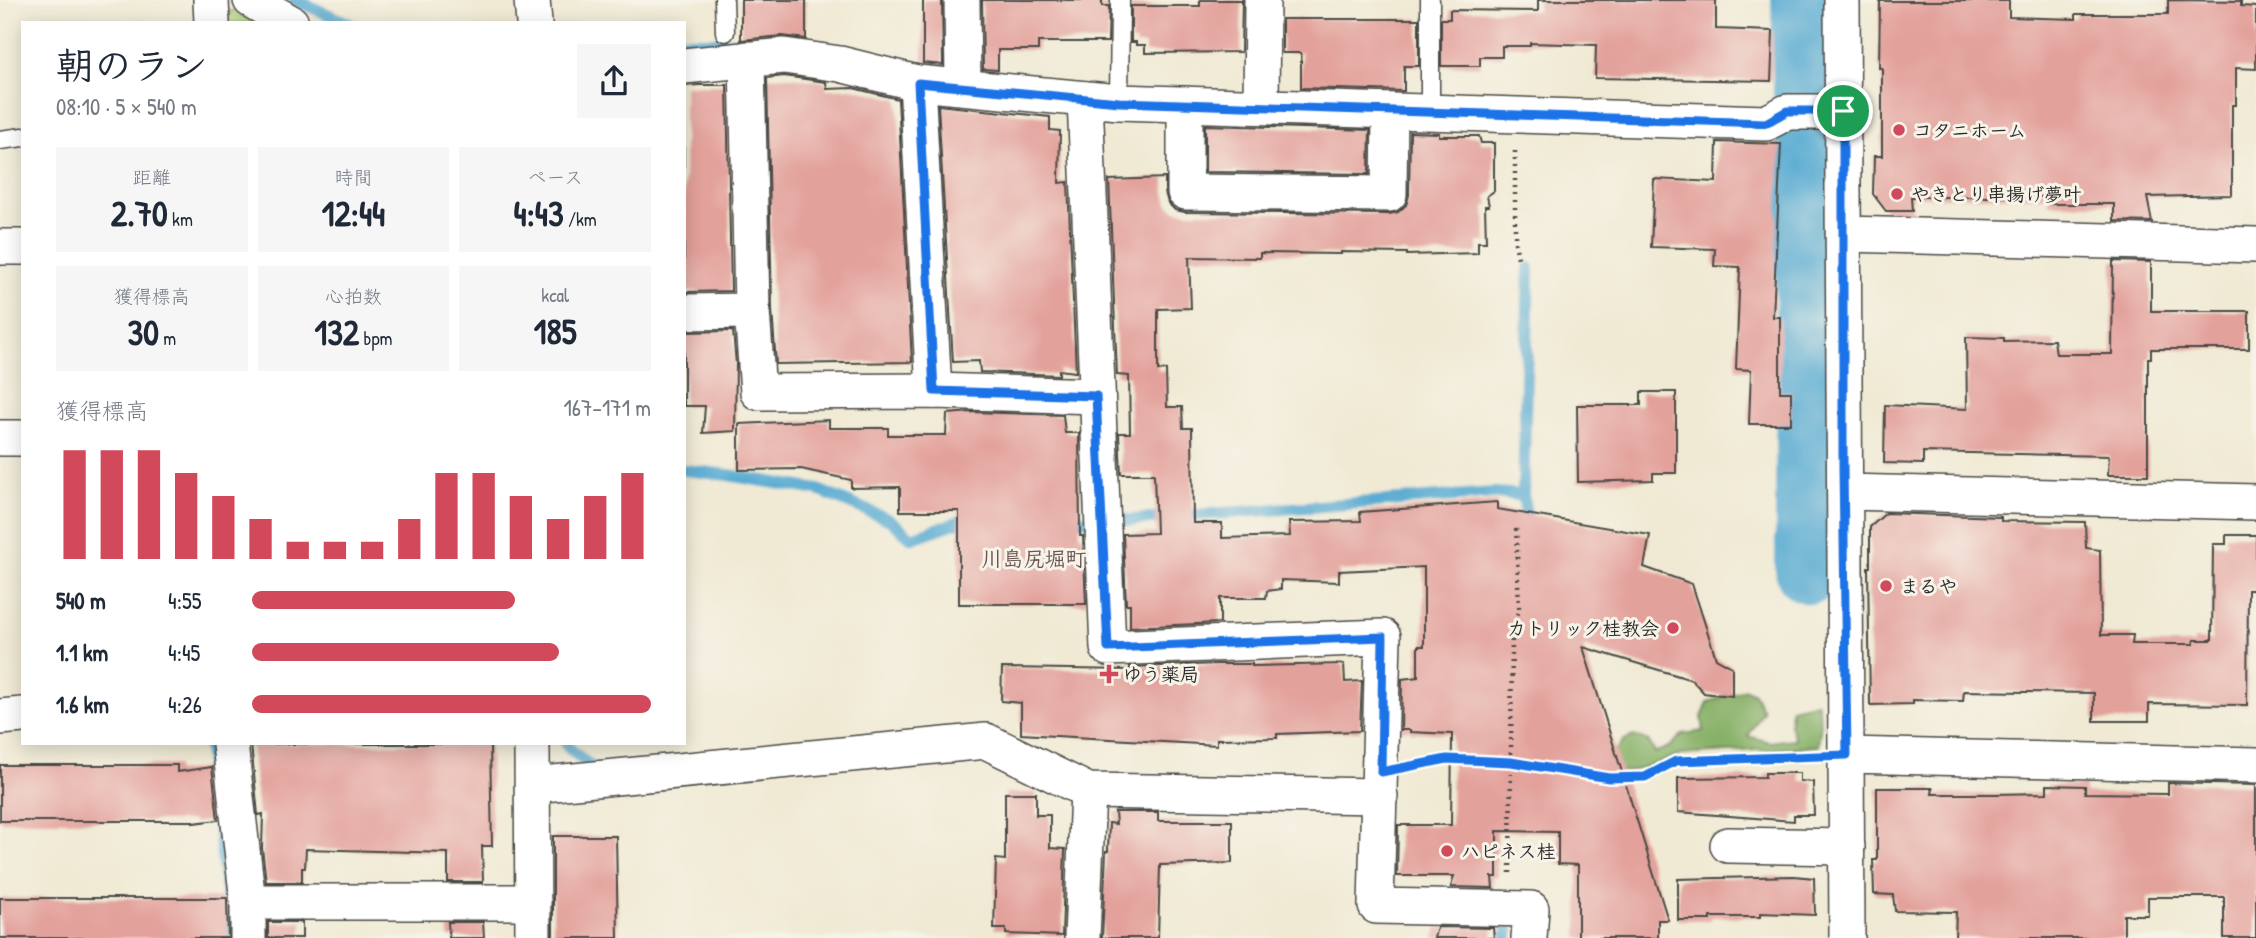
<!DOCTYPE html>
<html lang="ja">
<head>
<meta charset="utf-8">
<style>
  body { margin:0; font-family:"Patrick Hand","Klee One",sans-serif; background:#f6f6f7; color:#1f2937; height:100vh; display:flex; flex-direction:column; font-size:26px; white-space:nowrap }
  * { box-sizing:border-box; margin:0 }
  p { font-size:23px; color:#747a83 }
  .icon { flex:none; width:38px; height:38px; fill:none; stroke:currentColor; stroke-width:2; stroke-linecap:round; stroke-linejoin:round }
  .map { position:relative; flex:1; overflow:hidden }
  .panel { position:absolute; left:21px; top:21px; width:665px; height:724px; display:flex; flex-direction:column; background:#fff; border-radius:0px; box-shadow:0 4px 18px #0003 }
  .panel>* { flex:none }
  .pin { position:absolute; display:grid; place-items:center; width:60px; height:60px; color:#fff; margin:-30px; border:4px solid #fff; border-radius:50%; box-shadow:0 2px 7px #0007 }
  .round { display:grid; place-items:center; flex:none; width:74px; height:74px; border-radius:0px; background:#f6f6f7 }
  .summary { display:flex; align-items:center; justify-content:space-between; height:119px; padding:0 35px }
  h1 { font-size:38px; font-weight:700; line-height:52px }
  .figures { display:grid; grid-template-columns:repeat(3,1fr); gap:10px; height:119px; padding:7px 35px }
  .figures div { display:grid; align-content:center; border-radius:0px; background:#f6f6f7; text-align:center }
  .figures b { font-size:35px; font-weight:700 }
  .figures small { font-size:19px; font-weight:400 }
  .figures p { font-size:19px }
  .chart { height:196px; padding:14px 35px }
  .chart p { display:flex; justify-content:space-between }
  .chart svg { width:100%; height:126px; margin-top:7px; stroke:#d1495b; stroke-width:6 }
  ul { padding:0 35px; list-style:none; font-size:23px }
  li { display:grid; grid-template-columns:112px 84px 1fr; align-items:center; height:52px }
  li i { height:18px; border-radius:9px; background:#d1495b }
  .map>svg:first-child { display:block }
</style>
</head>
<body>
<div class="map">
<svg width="2256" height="938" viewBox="0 0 2256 938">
  <rect width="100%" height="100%" fill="#f7f3e8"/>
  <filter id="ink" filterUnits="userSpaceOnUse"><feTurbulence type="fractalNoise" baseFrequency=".0143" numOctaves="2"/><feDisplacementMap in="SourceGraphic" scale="14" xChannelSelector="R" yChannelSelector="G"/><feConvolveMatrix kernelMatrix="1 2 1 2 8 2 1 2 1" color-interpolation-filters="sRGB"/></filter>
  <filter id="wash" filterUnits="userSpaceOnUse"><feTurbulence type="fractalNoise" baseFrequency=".00686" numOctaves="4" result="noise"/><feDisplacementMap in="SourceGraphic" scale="28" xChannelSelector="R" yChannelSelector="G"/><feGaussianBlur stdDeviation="1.57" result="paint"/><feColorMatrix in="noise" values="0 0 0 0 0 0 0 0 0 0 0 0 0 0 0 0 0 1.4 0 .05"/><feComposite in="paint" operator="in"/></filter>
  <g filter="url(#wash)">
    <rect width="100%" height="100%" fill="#f0ead4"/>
    <!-- green -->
    <polygon fill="#aace77" stroke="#6a7c51" stroke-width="2" points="235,10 247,12 270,23 221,23 221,14"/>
    <!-- forest -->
    <polygon fill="#87b168" stroke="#596e4a" stroke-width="2" points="1746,689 1754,693 1763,711 1748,736 1769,742 1795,739 1790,725 1791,708 1817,702 1821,722 1818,746 1681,755 1629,772 1609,770 1605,765 1624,740 1634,736 1649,742 1655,753 1671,746 1683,734 1704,731 1702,717 1708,702"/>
    <!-- water -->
    <polygon fill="#57aad2" stroke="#416a7e" stroke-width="2" points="1782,0 1814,0 1816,94 1798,94 1794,67 1783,66"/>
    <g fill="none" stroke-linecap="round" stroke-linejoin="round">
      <!-- stream -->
      <g stroke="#57aad2" stroke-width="12">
        <polyline points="295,0 348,23"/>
        <polyline points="684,42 761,42"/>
        <polyline points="1795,133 1797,183 1811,215"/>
        <polyline points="684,470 728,475 818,490 890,520 912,538 963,520 975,520"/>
        <polyline points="1063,520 1132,520 1494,493 1523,495"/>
        <polyline points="1528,529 1523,495 1529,268"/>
        <polyline points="209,744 213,782"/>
        <polyline points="566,744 570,749 597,772"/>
        <polyline points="216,803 227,899 227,938"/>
        <polyline points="1507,938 1508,929"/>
      </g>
      <!-- river -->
      <polyline stroke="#57aad2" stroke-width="70" points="1806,0 1811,215 1810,569"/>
    </g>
    <g id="blocks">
      <!-- building -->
      <g fill="#e3a19b">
        <polygon points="741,0 806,0 806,39 782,36 741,40"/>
        <polygon points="923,0 942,0 943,65 923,63"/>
        <polygon points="982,0 1102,0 1102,6 1109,6 1108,42 1038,42 1038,50 998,50 998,70 983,69"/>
        <polygon points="1200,0 1242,0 1241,52 1145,53 1145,45 1136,45 1136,42 1131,42 1131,6 1200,6"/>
        <polygon points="1538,0 1716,0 1716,29 1773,31 1771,81 1595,78 1596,45 1530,43 1530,46 1502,46 1502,57 1480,57 1480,66 1441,66 1441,19 1450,19 1450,10 1538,11"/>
        <polygon points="2168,0 2241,1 2241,6 2256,7 2256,69 2236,68 2236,105 2232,105 2232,195 2147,197 2152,222 2114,221 2114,204 2049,204 2049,197 1911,197 1912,211 1886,211 1873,194 1874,156 1882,156 1882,68 1879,68 1880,1 2009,1 2009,17 2076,19 2076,14 2168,14"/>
        <polygon points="1282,19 1419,19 1419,66 1404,66 1404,91 1301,88 1301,53 1282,53"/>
        <polygon points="784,76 826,82 827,89 853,88 898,99 912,362 776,364 772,310 767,78"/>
        <polygon points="699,85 727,85 731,291 684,292 684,86"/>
        <polygon points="938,105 1050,117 1050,130 1060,131 1059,183 1068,182 1076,372 1059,370 1059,375 980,372 979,361 953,362"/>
        <polygon points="1205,125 1370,130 1369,174 1205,172"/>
        <polygon points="1410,132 1439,133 1439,136 1479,136 1481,143 1494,143 1494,191 1487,196 1489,206 1485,206 1486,242 1478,242 1478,253 1407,255 1407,253 1341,252 1341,254 1260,253 1260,258 1189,257 1191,308 1158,309 1158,371 1166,370 1167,407 1182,407 1183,428 1192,428 1193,523 1222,523 1222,538 1290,536 1289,522 1361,521 1360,512 1497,502 1497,509 1650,535 1644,567 1692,584 1716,658 1732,667 1732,696 1711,694 1704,693 1692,680 1583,647 1668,920 1658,920 1658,938 1578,938 1578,865 1558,864 1558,832 1497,831 1497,877 1492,877 1493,888 1451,887 1454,876 1397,876 1398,825 1451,825 1452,734 1410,732 1410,730 1401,730 1402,679 1418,677 1418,646 1424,646 1424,567 1339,571 1339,582 1281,580 1281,589 1267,591 1266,598 1220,598 1220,623 1130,627 1130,604 1126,604 1123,534 1156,533 1154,474 1121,474 1119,433 1130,433 1129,376 1117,375 1109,180 1165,178 1165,192 1168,203 1175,210 1185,212 1389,214 1398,212 1406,205 1409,195"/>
        <polygon points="1717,142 1781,144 1773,317 1780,317 1780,392 1791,392 1791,424 1749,424 1751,370 1736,369 1740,267 1714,266 1715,249 1651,247 1654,179 1716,182"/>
        <polygon points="2113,261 2151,262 2151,311 2249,311 2249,349 2151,349 2151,358 2148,358 2148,475 2108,475 2109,456 1923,452 1923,464 1884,463 1885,405 1967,409 1966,337 2004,338 2004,341 2054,340 2056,354 2112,354"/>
        <polygon points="733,331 736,364 735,431 703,433 705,406 684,406 684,332"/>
        <polygon points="1641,392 1676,392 1676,473 1653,473 1653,480 1578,482 1577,405 1641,405"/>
        <polygon points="972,412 1063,415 1065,433 1079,433 1080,536 1083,536 1086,604 959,604 959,511 900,511 900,487 851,488 851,480 801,469 739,470 739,424 829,420 829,428 888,428 888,435 946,435 947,414"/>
        <polygon points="1886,513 2001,517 2001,521 2085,522 2086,548 2100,550 2101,635 2133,635 2132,644 2194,644 2194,640 2212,640 2213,544 2226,544 2226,535 2256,535 2256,590 2248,590 2247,705 2149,704 2149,721 2094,721 2094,693 1964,691 1963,701 1913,700 1913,704 1870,705 1868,567 1870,567 1870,527"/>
        <polygon points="1219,664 1252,664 1252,666 1344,664 1345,682 1362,681 1360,731 1277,734 1277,738 1217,739 1217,745 1021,734 1021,703 1001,701 1002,668 1130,670 1130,667"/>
        <polygon points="251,744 490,744 492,846 482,846 483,882 448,882 448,853 306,849 305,868 302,868 302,882 266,882 262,848 263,814 258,815"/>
        <polygon points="0,765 177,765 177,772 212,767 218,820 193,823 193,821 0,821"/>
        <polygon points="1765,773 1800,773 1800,781 1813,782 1814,815 1794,815 1794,821 1678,812 1678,778 1765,777"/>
        <polygon points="2168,783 2256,785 2256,938 2224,938 2224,897 2148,897 2148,915 2124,915 2124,938 1955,938 1956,912 1895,911 1893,895 1874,894 1873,860 1877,860 1877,788 1933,788 1932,794 1996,794 2047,793 2047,785 2085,786 2085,793 2168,794"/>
        <polygon points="1005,793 1036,793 1036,815 1050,815 1050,848 1065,849 1062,936 1006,934 1006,929 994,929 996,859 1005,860"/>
        <polygon points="1115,812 1158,812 1158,821 1232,821 1232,863 1160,865 1158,938 1102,938 1106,851 1108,851 1109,823 1116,824"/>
        <polygon points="553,836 616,836 618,938 553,938"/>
        <polygon points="1794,876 1814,878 1815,915 1760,913 1760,917 1711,917 1711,920 1678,920 1678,879"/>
        <polygon points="0,898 227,898 228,938 0,938"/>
        <rect x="268" y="922" width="34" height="16"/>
        <polygon points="448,922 483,922 484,938 449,938"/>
        <polygon points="1437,927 1493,928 1494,938 1434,938"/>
      </g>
    </g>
  </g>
  <g filter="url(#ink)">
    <use href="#blocks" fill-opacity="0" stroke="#494844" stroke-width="2"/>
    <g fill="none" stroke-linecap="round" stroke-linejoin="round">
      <!-- service casing -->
      <g stroke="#494844" stroke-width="21">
        <g id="service">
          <polyline points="724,0 725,32"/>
          <polyline points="1430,0 1430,112"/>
          <polyline points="1119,102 1120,0"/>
          <polyline points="0,140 23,137"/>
        </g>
      </g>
      <!-- minor casing -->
      <g stroke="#494844" stroke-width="38">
        <g id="minor">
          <polyline points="211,0 212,23"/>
          <polyline points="251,0 291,23"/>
          <polyline points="532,0 534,23"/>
          <polyline points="962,0 963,87"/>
          <polyline points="1842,0 1847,938"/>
          <polyline points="747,59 752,311 758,392 934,391 1096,396"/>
          <polyline points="684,66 784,56 840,64 917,83 1119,102 1766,123 1787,112 1843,112"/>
          <polyline points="917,83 934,391"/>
          <polyline points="1085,99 1108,648 1383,637 1376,906 1531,909 1529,938"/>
          <polyline points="1185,104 1185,192 1389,194 1390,111"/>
          <polyline points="1261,106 1262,0"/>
          <polyline points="1845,234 2256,245"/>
          <polyline points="0,247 23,247"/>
          <polyline points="684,312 752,311"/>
          <polyline points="0,438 23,438"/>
          <polyline points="1845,492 2256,502"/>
          <polyline points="0,717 23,715"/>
          <polyline points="230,744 248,902 248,938"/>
          <polyline points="532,744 533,938"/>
          <polyline points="1847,755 2256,765"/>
          <polyline points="533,785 986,741 1088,791 1380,796"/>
          <polyline points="1728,845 1847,847"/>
          <polyline points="248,902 533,902"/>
          <polyline points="1082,938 1088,791"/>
        </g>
      </g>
      <!-- path -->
      <g stroke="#494844" stroke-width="4.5" stroke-dasharray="2 5" stroke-linecap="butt">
        <polyline points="1515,151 1515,243 1518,258"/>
        <polyline points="1416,765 1447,759 1511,763 1609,778 1645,777 1676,761 1811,757"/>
        <polyline points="1510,873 1512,635 1519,608 1516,525"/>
      </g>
      <!-- service -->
      <use href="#service" stroke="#fff" stroke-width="18"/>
      <!-- minor -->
      <use href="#minor" stroke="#fff" stroke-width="35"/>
    </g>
  </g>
  <g fill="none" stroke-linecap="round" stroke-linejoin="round" filter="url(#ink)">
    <!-- route casing -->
    <g stroke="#fff" stroke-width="14">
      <polygon id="route" points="918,83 1119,102 1766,123 1787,111 1843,111 1843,467 1847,755 1676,761 1645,777 1609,778 1511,762 1447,759 1381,772 1383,637 1108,648 1096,396 934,391"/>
    </g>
    <!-- route -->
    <use href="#route" stroke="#1a73e8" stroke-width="9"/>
  </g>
  <!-- markers -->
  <g fill="#d1495b" stroke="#f7f3e8" stroke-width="2.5">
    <circle cx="1899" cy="130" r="7"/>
    <circle cx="1897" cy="194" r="7"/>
    <circle cx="1886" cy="586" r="7"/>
    <circle cx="1673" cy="628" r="7"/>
    <path d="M1105.5 663.5h7v7h7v7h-7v7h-7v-7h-7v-7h7z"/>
    <circle cx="1447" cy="851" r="7"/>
  </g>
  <g text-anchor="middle" stroke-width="6" stroke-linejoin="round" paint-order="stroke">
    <!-- poi labels -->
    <g font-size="19" font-weight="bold" fill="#2b2b2b" stroke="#f7f3e8" text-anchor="start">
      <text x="1913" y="137">コタニホーム</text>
      <text x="1911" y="201">やきとり串揚げ夢叶</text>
      <text x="1900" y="593">まるや</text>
      <text x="1659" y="635" text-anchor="end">カトリック桂教会</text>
      <text x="1123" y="681">ゆう薬局</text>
      <text x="1461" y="858">ハピネス桂</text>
    </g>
    <!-- neighbourhood labels -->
    <g font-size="21" font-weight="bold" fill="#6b5452" stroke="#f7f3e8">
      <text x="1034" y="566">川島尻堀町</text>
    </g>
  </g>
</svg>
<div class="pin" style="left:1843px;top:111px;background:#1e9e55"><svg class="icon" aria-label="arrive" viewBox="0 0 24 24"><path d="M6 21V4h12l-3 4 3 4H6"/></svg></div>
<section class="panel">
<div class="summary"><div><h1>朝のラン</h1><p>08:10 · 5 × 540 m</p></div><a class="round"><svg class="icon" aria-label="share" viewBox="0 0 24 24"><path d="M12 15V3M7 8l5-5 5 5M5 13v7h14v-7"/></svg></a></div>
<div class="figures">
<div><p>距離</p><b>2.70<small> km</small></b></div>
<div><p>時間</p><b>12:44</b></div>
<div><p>ペース</p><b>4:43<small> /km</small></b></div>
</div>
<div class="figures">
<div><p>獲得標高</p><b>30<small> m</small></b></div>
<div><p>心拍数</p><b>132<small> bpm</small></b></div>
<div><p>kcal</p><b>185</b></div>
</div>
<div class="chart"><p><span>獲得標高</span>167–171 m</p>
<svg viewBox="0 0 160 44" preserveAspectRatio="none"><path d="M5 44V6M15 44V6M25 44V6M35 44V14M45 44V22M55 44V30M65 44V38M75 44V38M85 44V38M95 44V30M105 44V14M115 44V14M125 44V22M135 44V30M145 44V22M155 44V14"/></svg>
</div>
<ul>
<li><b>540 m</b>4:55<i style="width:66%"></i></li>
<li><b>1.1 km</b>4:45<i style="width:77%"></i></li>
<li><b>1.6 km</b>4:26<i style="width:100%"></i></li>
</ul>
</section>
</div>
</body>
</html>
